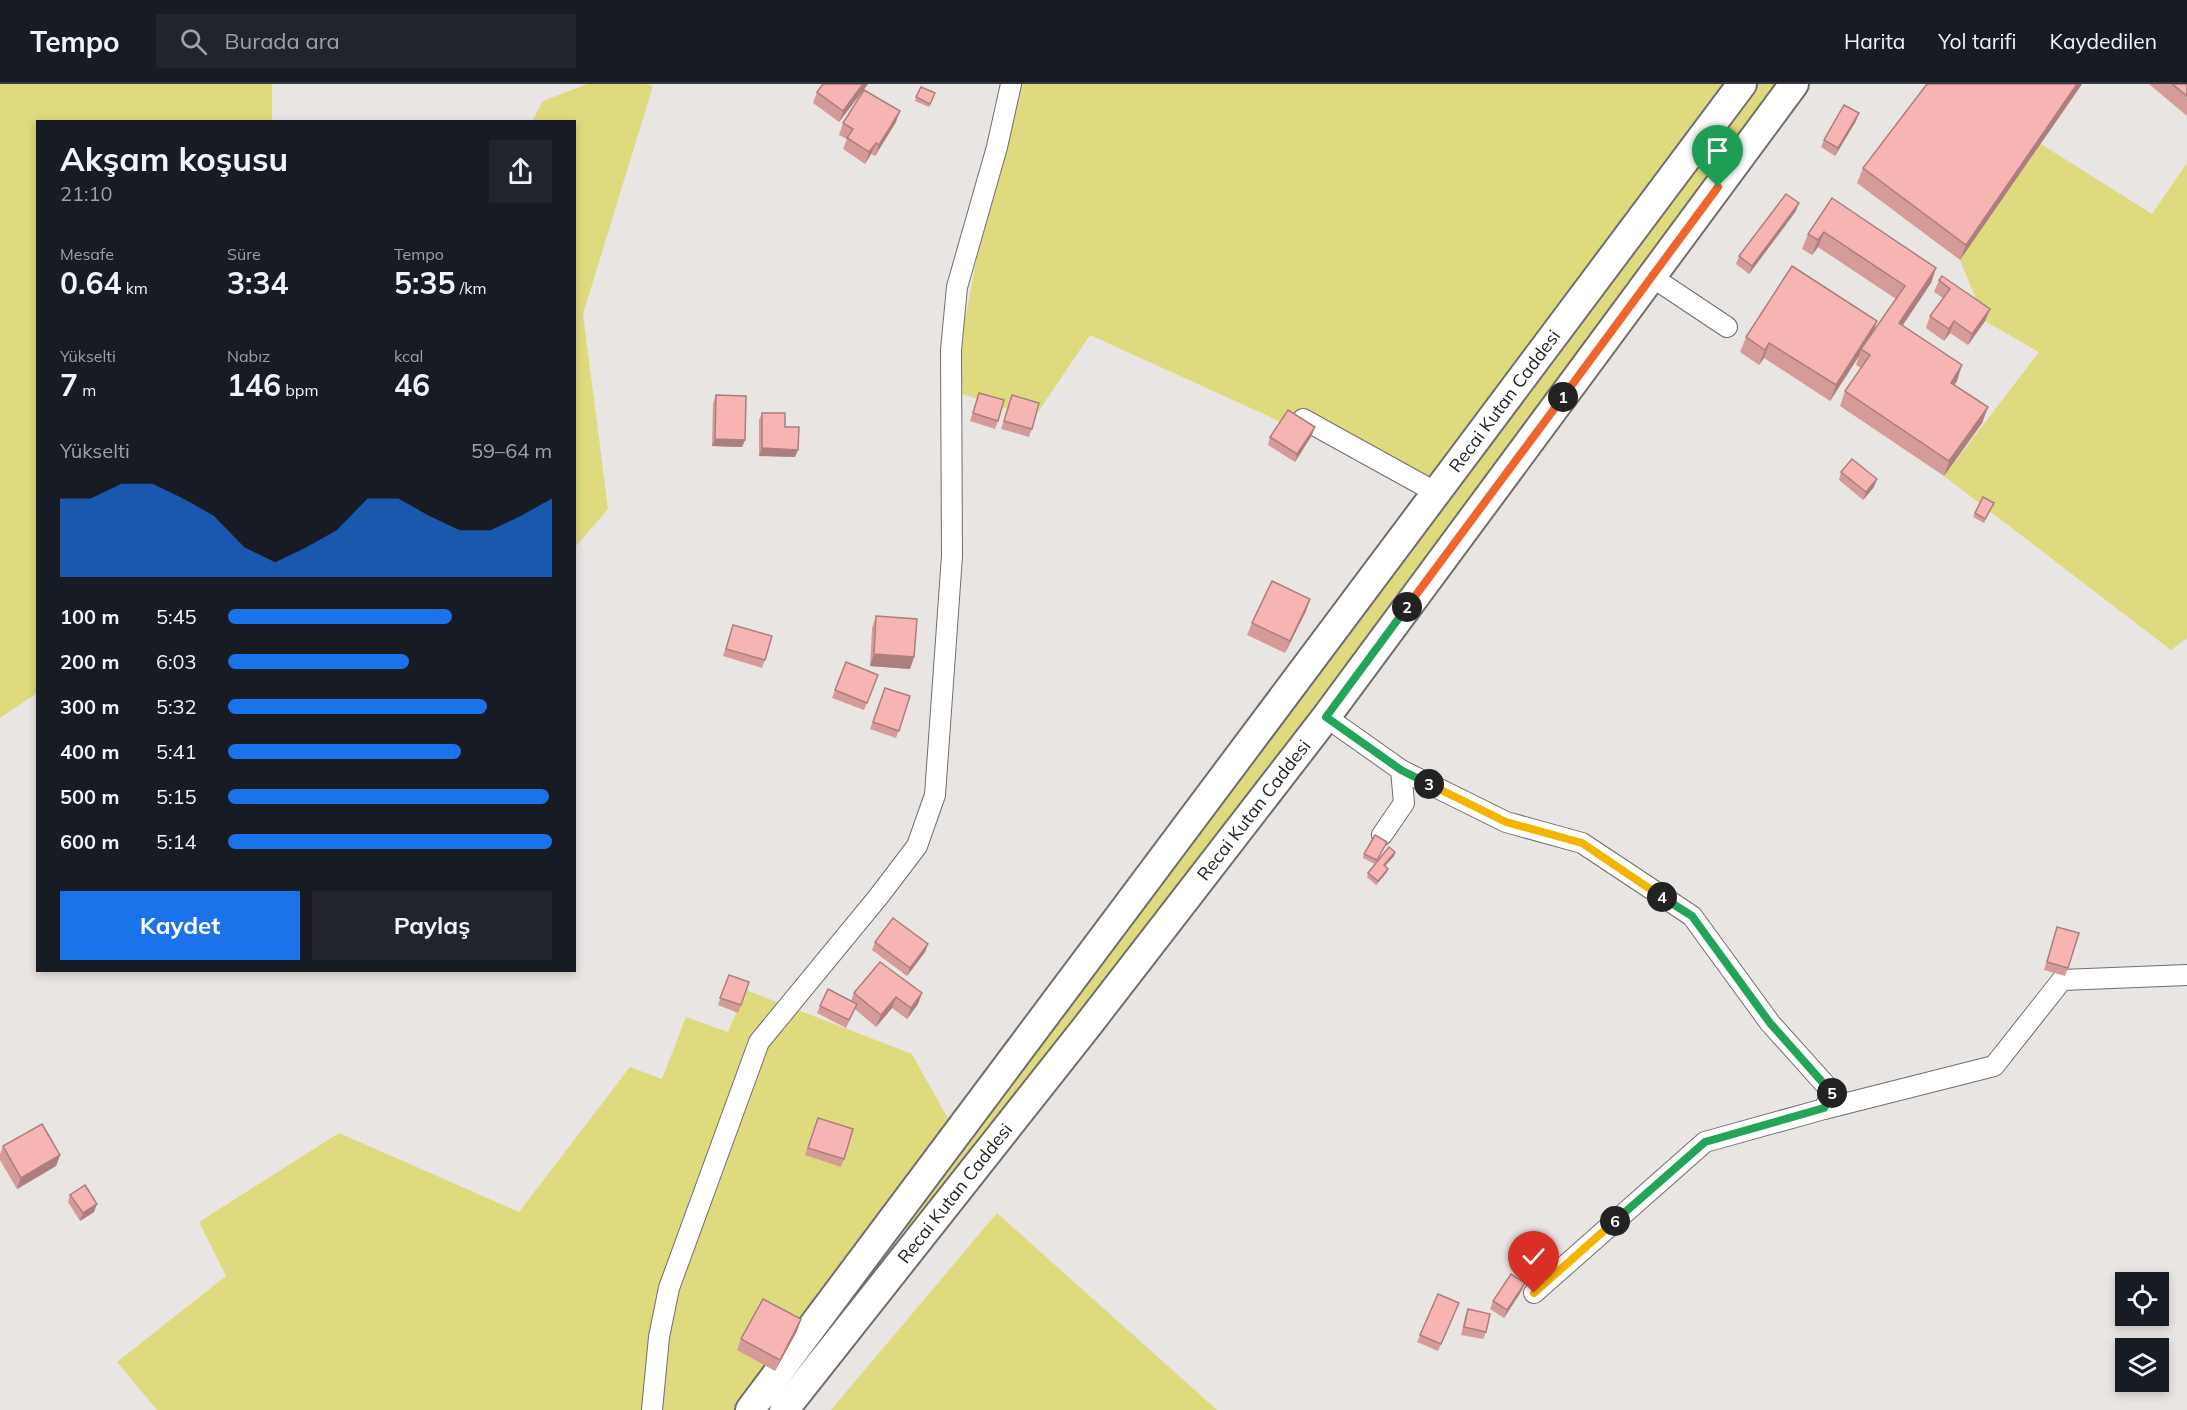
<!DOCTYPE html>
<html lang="tr">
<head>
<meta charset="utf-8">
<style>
  body { margin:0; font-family:Mulish,sans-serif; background:#20242c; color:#f1f3f6; height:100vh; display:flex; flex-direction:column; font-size:22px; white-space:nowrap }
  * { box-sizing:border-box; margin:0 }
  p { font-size:20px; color:#9ea1a6 }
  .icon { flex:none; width:33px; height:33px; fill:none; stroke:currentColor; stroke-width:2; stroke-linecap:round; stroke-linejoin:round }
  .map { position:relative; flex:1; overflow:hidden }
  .side { position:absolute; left:36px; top:36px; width:540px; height:852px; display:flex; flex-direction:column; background:#171b24; border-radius:0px; box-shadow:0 3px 9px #0003 }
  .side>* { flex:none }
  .buttons { position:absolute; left:2115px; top:1188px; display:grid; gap:12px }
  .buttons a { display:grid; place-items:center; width:54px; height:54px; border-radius:0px; background:#171b24; box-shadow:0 3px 9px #0003; font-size:30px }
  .pin { position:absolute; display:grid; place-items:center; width:51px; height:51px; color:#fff; margin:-62px -26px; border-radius:50% 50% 50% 0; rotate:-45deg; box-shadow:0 0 6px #0007 }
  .pin .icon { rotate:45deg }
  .km { position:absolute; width:30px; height:30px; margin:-15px; border-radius:50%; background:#222; color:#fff; font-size:16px; line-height:30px; text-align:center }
  .round { display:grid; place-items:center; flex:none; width:63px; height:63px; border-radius:0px; background:#20242c }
  .summary { display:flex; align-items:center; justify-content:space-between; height:102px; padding:0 24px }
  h1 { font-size:33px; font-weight:700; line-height:45px }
  .figures { display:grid; grid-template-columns:repeat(3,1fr); gap:9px; height:102px; padding:6px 24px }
  .figures div { display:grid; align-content:center }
  .figures b { font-size:30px; font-weight:700 }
  .figures small { font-size:16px; font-weight:400 }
  .figures p { font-size:16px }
  .chart { height:168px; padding:12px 24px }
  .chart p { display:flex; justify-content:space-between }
  .chart svg { width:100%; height:108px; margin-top:6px; fill:#1a73e8; opacity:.7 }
  .action { display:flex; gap:12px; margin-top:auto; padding:12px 24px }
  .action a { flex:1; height:69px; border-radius:0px; background:#1a73e8; color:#fff; font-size:24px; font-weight:700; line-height:69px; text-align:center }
  .action a+a { background:#20242c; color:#f1f3f6 }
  ul { padding:0 24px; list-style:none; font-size:20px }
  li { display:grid; grid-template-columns:96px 72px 1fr; align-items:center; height:45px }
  li i { height:15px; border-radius:8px; background:#1a73e8 }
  header { display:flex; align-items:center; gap:36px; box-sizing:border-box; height:84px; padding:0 30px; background:#171b24; border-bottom:2px solid #363941 }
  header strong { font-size:28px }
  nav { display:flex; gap:33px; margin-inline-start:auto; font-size:21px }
  .search { width:420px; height:54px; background:#20242c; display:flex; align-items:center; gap:15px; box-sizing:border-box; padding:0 21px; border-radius:0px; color:#9ea1a6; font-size:22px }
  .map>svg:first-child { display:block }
</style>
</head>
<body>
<header>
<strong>Tempo</strong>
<div class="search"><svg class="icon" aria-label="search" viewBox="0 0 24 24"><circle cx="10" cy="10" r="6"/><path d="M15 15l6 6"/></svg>Burada ara</div>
<nav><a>Harita</a><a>Yol tarifi</a><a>Kaydedilen</a></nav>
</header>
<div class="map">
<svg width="2187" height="1326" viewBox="0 0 2187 1326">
  <rect width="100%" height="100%" fill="#e9e5e3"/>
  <!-- green -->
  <g fill="#dfda7d">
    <polygon points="0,0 272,0 272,37 38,38 37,609 0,634"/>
    <polygon points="587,0 646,0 653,2 583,230 608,425 575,463 574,38 532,37 543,17"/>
    <polygon points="1011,0 1743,0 1437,409 1090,251 1034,334 951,306"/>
    <polygon points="1759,0 1777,0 1224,743 913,1150 902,1141 1209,737"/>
    <polygon points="2041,60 2152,130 2187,79 2187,554 2171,566 1944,392 2039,268 1985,237 1960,176"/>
    <polygon points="746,906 912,970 957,1051 756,1326 157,1326 117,1278 226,1192 199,1138 339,1049 519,1128 630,983 662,995 686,933 728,948"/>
    <polygon points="997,1129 1217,1326 831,1326"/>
  </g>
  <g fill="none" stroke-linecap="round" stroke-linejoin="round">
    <!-- street casing -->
    <g stroke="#726e6d" stroke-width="22">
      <g id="street">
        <polyline points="1652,193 1727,243"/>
        <polyline points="1303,335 1437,409"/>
        <polyline points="1326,633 1401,686 1404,719 1382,751"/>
        <polyline points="1401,686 1506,738 1582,759 1692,832 1770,939 1832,1008 1824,1025"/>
        <polyline points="1534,1209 1705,1058 1824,1025 1994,982 2062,896 2187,891"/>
        <polyline points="652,1326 659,1253 669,1204 759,958 879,812 917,762 935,711 952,472 951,266 957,203 997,63 1011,0"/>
      </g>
    </g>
    <!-- secondary casing -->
    <g stroke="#726e6d" stroke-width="32">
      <g id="secondary">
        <path id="s1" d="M750,1326L1742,0"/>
        <path id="s2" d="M784,1326L1088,941L1326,633L1794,0"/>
      </g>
    </g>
    <!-- street -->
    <use href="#street" stroke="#fff" stroke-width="20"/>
    <!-- secondary -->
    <use href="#secondary" stroke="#fff" stroke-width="28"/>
  </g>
  <!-- wall -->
  <g fill="#d49b99">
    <polygon points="823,0 868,0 839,38 813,19 817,8"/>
    <polygon points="1927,0 2082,0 1960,176 1857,99 1863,84"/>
    <polygon points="2149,0 2187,0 2187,32"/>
    <polygon points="921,3 934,13 929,23 915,17"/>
    <polygon points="1856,37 1835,72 1821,63 1824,56"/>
    <polygon points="896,38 875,72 871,70 865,80 843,65 847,55 839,51 843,39"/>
    <polygon points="1832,114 1936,184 1931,199 1903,241 1957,297 1954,301 1988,323 1982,339 1944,392 1840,322 1845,307 1861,284 1856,281 1859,272 1830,317 1764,274 1759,281 1740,268 1746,253 1877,237 1873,248 1896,215 1818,163 1812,171 1802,165 1808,150"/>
    <polygon points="1796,127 1749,190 1736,180 1739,172"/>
    <polygon points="1939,196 1990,225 1985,237 1968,261 1950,249 1944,257 1926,244 1930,232 1943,214 1934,208"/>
    <polygon points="979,309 998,337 995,345 970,337"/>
    <polygon points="716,311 745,356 742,363 712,362 713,319"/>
    <polygon points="1012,311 1032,345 1029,353 1001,345"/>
    <polygon points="762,329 785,343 795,373 759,372 759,336"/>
    <polygon points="1312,351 1295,378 1268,361 1270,353"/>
    <polygon points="1841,388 1874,403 1863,416 1839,396"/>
    <polygon points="1994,419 1984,439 1973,433 1975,429"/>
    <polygon points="1310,515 1306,527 1285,569 1247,551 1252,539"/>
    <polygon points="876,532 914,573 910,585 870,582 872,544"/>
    <polygon points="733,541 765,576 762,584 723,572"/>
    <polygon points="846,578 878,591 864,626 832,614"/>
    <polygon points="885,604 910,612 896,654 870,645"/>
    <polygon points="1387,758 1375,780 1395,768 1394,772 1385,782 1387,788 1376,801 1367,793 1368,789 1375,780 1363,774 1364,770"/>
    <polygon points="2057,843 2068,884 2065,892 2044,886"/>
    <polygon points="875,858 928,860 925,868 907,892 872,866"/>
    <polygon points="729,891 749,898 738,929 718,921"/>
    <polygon points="854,909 922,909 918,920 907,935 892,924 876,943 855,925 846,944 817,929 820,922 851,917"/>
    <polygon points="818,1034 844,1075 841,1083 805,1071"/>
    <polygon points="3,1062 60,1071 56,1082 17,1105 0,1076 0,1070"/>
    <polygon points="70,1111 94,1128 80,1137 68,1118"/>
    <polygon points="1522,1206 1504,1234 1490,1225 1493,1217"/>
    <polygon points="1468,1225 1486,1248 1483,1255 1461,1251 1465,1233"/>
    <polygon points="1456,1226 1438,1267 1417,1258 1420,1251"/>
    <polygon points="801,1235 797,1247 775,1287 737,1266 741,1255"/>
  </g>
  <!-- shaded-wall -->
  <g fill="#ac7e7d">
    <polygon points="863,0 868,0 839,38 843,27"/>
    <polygon points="2077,0 2082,0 1960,176 1966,161"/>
    <polygon points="900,27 896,38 875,72 879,61"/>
    <polygon points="1859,29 1856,37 1835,72 1838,64"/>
    <polygon points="876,59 871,70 865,80 869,68"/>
    <polygon points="1799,119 1796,127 1749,190 1752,182"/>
    <polygon points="1824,148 1818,163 1812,171 1818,156"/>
    <polygon points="1936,184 1931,199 1894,254 1899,239"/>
    <polygon points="1990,225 1985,237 1968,261 1972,250"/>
    <polygon points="1877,237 1872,252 1861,265 1859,272 1830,317 1836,301"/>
    <polygon points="1954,237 1950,249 1944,257 1949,245"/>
    <polygon points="1769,259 1764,274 1759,281 1765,266"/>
    <polygon points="1962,281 1957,297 1945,314 1951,299"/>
    <polygon points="1988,323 1982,339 1944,392 1949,377"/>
    <polygon points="1315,343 1312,351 1295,378 1297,370"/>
    <polygon points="715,355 745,356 742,363 712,362"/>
    <polygon points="762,364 798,366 795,373 759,372"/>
    <polygon points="1877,395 1874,403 1863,416 1866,408"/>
    <polygon points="1310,515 1306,527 1285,569 1290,557"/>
    <polygon points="874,570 914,573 910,585 870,582"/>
    <polygon points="1395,768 1394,772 1382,785 1384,781"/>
    <polygon points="1388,785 1387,788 1376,801 1378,797"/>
    <polygon points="928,860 925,868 907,892 910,884"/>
    <polygon points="922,909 918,920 907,935 911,924"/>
    <polygon points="896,913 892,924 876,943 881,931"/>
    <polygon points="60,1071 56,1082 17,1105 21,1094"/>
    <polygon points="97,1120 94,1128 80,1137 83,1129"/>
    <polygon points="1525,1199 1522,1206 1504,1234 1507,1226"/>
    <polygon points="801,1235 797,1247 775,1287 780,1276"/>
  </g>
  <!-- building -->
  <g fill="#f6b4b2" stroke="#ac7e7d" stroke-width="1.5">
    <polygon points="823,0 863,0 843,27 817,8"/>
    <polygon points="1927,0 2077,0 1966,161 1863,84"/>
    <polygon points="2172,0 2187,0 2187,12"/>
    <polygon points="921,3 935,9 930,20 916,13"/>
    <polygon points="864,6 900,27 879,61 876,59 869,68 847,54 853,45 843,39"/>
    <polygon points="1844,21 1859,29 1838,64 1824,56"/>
    <polygon points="1786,110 1799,119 1752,182 1739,172"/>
    <polygon points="1832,114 1936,184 1899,239 1962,281 1951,299 1988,323 1949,377 1845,307 1870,271 1861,265 1905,202 1824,148 1818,156 1808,150"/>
    <polygon points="1792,182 1877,237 1836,301 1769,259 1765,266 1746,253"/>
    <polygon points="1942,192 1990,225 1972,250 1954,237 1949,245 1930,232 1950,205 1939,196"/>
    <polygon points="979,309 1004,316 998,337 973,329"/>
    <polygon points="716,311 746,312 745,356 715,355"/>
    <polygon points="1012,311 1039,319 1032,345 1004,337"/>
    <polygon points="1288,326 1315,343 1297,370 1270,353"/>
    <polygon points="762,329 785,329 785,343 799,343 798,366 762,364"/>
    <polygon points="1852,375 1877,395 1866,408 1841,388"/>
    <polygon points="1983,413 1994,419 1985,435 1975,429"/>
    <polygon points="1272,497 1310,515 1290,557 1252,539"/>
    <polygon points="876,532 917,535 914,573 874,570"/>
    <polygon points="733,541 772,552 765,576 726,565"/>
    <polygon points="846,578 878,591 867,619 835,606"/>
    <polygon points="885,604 910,612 899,647 873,638"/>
    <polygon points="1375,751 1387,758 1377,776 1364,770"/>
    <polygon points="1389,763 1395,768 1384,781 1388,785 1378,797 1368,789"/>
    <polygon points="893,834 928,860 910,884 875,858"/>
    <polygon points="2057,843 2079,849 2068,884 2047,878"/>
    <polygon points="880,878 922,909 911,924 896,913 881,931 854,909"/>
    <polygon points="729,891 749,898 741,921 720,914"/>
    <polygon points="828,905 857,920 849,936 820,922"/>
    <polygon points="818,1034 853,1045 844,1075 808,1064"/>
    <polygon points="42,1040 60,1071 21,1094 3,1062"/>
    <polygon points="85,1101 97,1120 83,1129 70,1111"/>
    <polygon points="1511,1190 1525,1199 1507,1226 1493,1217"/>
    <polygon points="1438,1210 1459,1219 1441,1260 1420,1251"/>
    <polygon points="763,1215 801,1235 780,1276 741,1255"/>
    <polygon points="1468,1225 1490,1230 1486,1248 1464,1243"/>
  </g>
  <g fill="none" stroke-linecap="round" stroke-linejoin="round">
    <!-- split-1 casing -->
    <g stroke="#fff" stroke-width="12">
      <polyline id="split-1" points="1563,313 1718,103"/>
    </g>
    <!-- split-2 casing -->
    <g stroke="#fff" stroke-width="12">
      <polyline id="split-2" points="1407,523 1563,313"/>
    </g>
    <!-- split-3 casing -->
    <g stroke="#fff" stroke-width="12">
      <polyline id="split-3" points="1407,523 1326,633 1401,686 1429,700"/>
    </g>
    <!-- split-4 casing -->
    <g stroke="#fff" stroke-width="12">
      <polyline id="split-4" points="1429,700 1506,738 1582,759 1662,813"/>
    </g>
    <!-- split-5 casing -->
    <g stroke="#fff" stroke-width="12">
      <polyline id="split-5" points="1662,813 1692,832 1770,939 1832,1009"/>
    </g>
    <!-- split-6 casing -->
    <g stroke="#fff" stroke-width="12">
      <polyline id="split-6" points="1615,1137 1705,1058 1824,1024 1832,1009"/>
    </g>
    <!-- split-7 casing -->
    <g stroke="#fff" stroke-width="12">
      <polyline id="split-7" points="1534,1209 1615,1137"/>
    </g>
    <!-- split-1 -->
    <use href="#split-1" stroke="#f0652b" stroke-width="8"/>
    <!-- split-2 -->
    <use href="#split-2" stroke="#f0652b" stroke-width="8"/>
    <!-- split-3 -->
    <use href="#split-3" stroke="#22a559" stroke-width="8"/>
    <!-- split-4 -->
    <use href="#split-4" stroke="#f5b400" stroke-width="8"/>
    <!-- split-5 -->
    <use href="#split-5" stroke="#22a559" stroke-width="8"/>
    <!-- split-6 -->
    <use href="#split-6" stroke="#22a559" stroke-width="8"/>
    <!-- split-7 -->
    <use href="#split-7" stroke="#f5b400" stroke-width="8"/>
  </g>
  <g text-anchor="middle" stroke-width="4.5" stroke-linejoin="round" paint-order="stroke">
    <!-- street labels -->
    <g font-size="18" fill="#242322" stroke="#e9e5e3">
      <text dy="6" stroke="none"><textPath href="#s1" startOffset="1260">Recai Kutan Caddesi</textPath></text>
      <text dy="6" stroke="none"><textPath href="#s2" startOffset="762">Recai Kutan Caddesi</textPath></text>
      <text dy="6" stroke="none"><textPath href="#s2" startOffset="276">Recai Kutan Caddesi</textPath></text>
    </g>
  </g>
</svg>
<div class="buttons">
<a><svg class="icon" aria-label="locate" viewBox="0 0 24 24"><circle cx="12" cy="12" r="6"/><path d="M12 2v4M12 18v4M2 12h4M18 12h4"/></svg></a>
<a><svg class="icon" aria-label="layers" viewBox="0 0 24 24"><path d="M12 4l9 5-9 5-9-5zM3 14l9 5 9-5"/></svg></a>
</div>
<div class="pin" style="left:1718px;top:103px;background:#1e9e55"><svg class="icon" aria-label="arrive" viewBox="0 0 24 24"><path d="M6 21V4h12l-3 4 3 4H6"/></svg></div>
<div class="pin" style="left:1534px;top:1209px;background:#d93025"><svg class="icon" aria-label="check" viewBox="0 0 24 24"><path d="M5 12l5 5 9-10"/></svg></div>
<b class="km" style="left:1563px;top:313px">1</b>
<b class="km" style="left:1407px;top:523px">2</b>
<b class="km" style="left:1429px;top:700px">3</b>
<b class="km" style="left:1662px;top:813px">4</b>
<b class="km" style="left:1832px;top:1009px">5</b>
<b class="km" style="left:1615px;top:1137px">6</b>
<section class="side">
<div class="summary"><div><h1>Akşam koşusu</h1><p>21:10</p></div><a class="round"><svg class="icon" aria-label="share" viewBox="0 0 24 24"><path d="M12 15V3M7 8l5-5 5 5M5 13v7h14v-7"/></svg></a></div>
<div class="figures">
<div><p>Mesafe</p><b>0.64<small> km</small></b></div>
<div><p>Süre</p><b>3:34</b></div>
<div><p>Tempo</p><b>5:35<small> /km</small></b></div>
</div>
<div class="figures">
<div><p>Yükselti</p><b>7<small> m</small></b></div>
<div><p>Nabız</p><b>146<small> bpm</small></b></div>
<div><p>kcal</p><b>46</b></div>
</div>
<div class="chart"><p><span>Yükselti</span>59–64 m</p>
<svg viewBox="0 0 160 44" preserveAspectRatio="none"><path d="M0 44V12L10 12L20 6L30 6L40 12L50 19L60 32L70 38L80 32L90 25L100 12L110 12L120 19L130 25L140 25L150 19L160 12V44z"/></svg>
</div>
<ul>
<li><b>100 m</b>5:45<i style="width:69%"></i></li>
<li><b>200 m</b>6:03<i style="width:56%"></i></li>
<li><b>300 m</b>5:32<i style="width:80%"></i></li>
<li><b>400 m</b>5:41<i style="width:72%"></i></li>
<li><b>500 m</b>5:15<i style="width:99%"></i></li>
<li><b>600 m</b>5:14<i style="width:100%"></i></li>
</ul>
<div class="action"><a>Kaydet</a><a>Paylaş</a></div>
</section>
</div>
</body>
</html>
